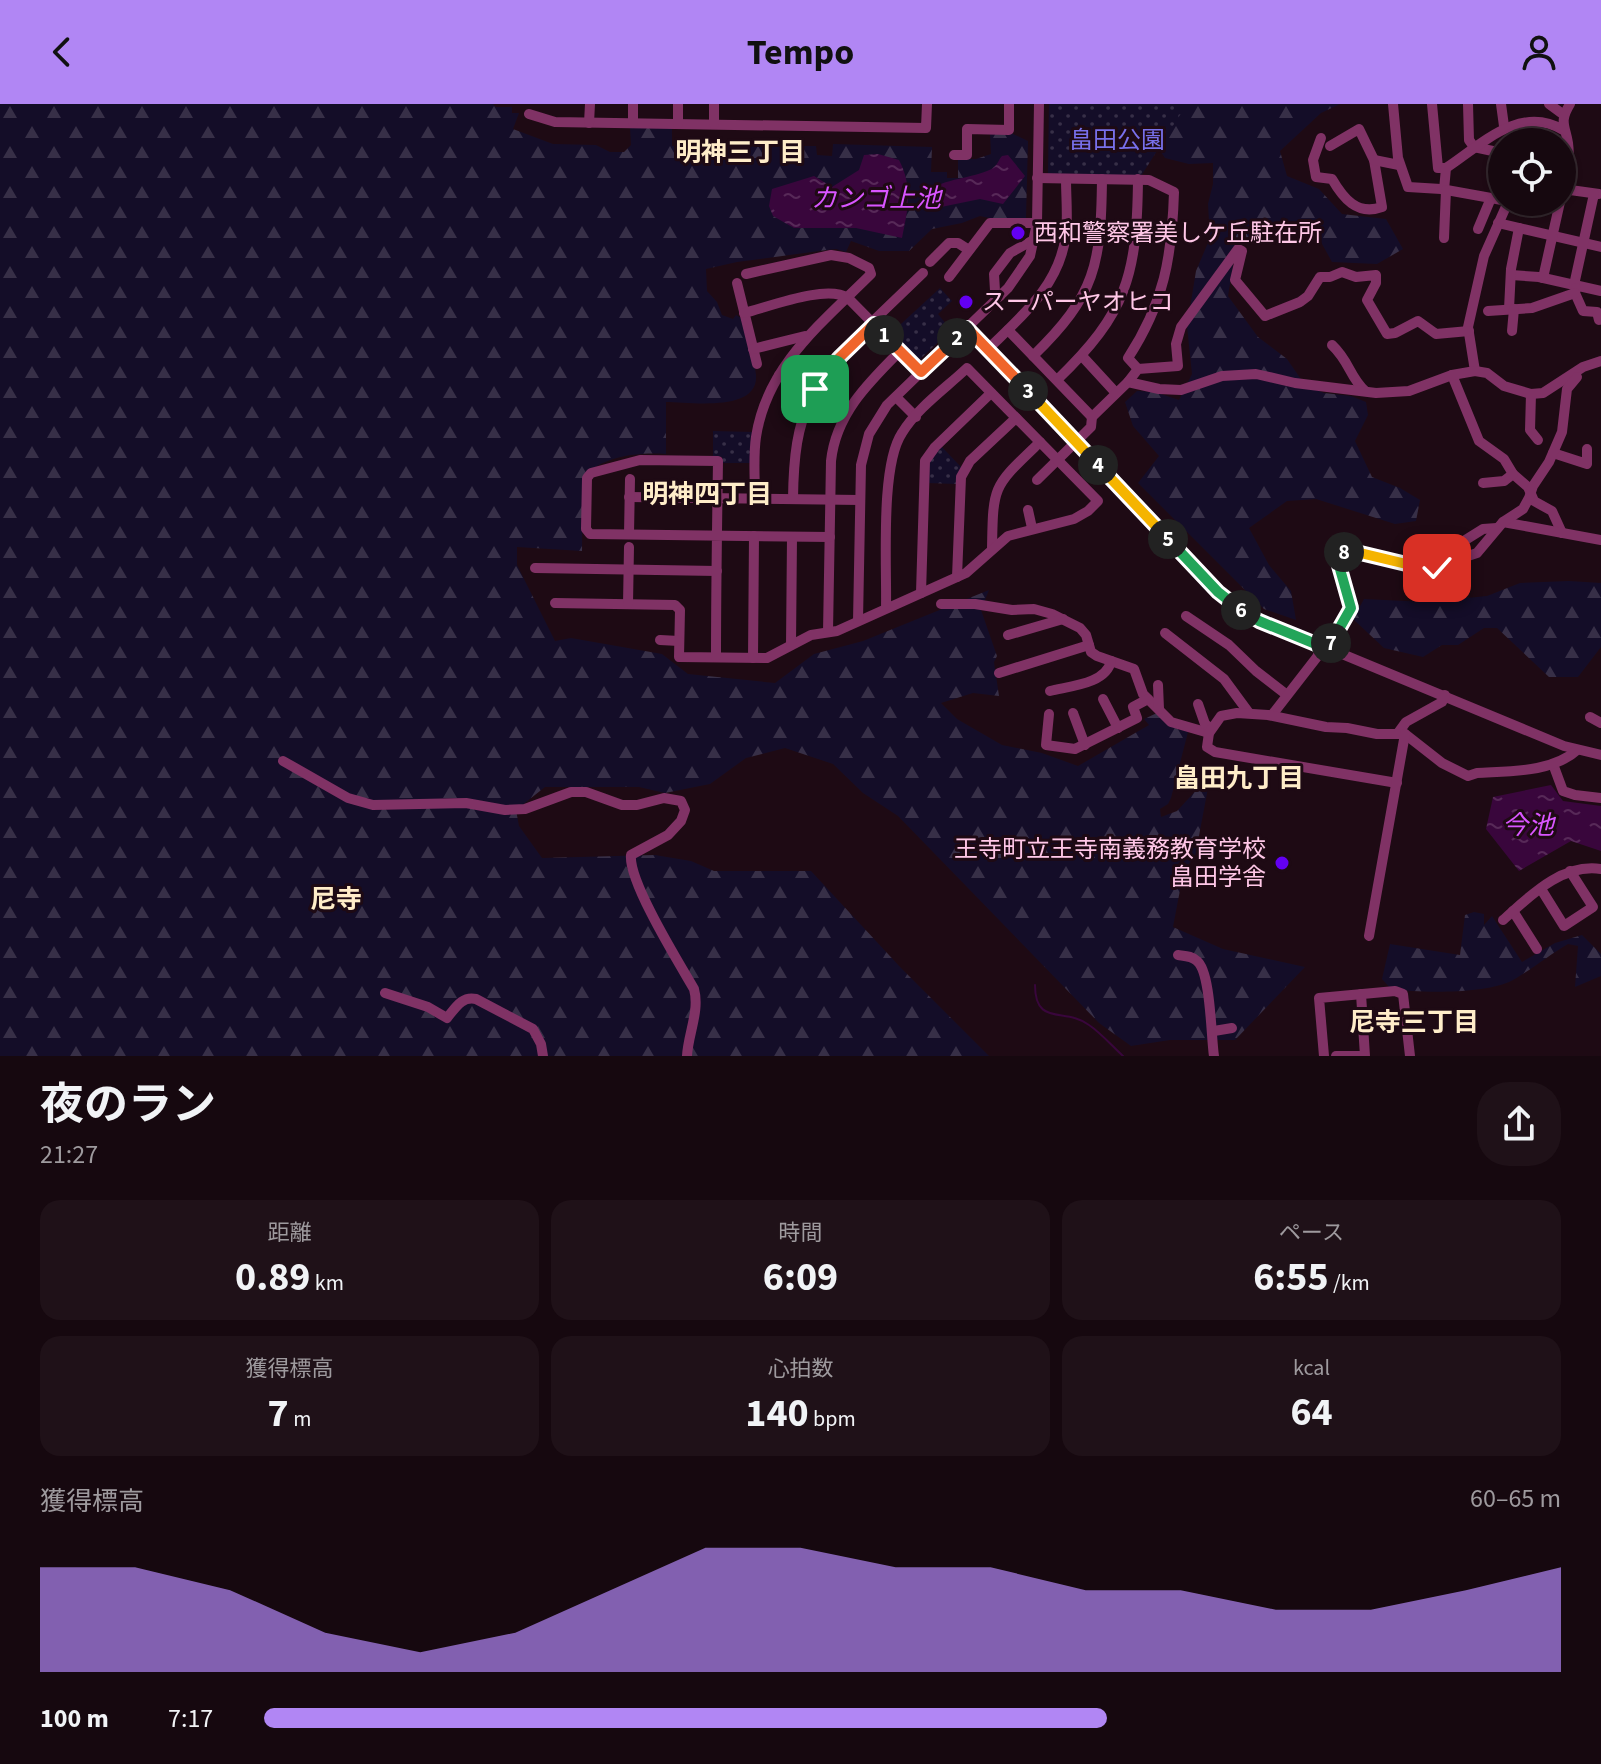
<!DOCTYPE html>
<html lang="ja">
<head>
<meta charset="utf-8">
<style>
  body { margin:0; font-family:"Source Sans 3","Noto Sans JP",sans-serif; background:#1f1118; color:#f1f3f6; height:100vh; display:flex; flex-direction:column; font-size:30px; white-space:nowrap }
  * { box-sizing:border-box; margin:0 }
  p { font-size:26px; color:#9e9a9e }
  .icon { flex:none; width:44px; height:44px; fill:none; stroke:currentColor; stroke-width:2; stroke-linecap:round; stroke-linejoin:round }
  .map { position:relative; height:952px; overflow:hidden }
  .sheet { display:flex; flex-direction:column; background:#16080f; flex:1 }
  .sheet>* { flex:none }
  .tools { position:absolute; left:1488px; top:24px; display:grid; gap:16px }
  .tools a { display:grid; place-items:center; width:88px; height:88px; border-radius:50%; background:#16080f; box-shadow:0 2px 6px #0004,0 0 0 2px #35292f; font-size:40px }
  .pin { position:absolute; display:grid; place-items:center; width:68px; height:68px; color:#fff; margin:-34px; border-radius:16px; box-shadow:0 4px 12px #0006 }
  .km { position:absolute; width:40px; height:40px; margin:-20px; border-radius:50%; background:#222; color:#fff; font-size:22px; line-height:40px; text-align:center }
  .round { display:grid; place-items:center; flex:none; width:84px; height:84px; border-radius:32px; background:#1f1118 }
  .overview { display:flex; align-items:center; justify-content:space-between; height:136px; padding:0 40px }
  h1 { font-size:44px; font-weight:700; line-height:60px }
  .figures { display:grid; grid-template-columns:repeat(3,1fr); gap:12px; height:136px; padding:8px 40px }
  .figures div { display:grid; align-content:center; border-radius:20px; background:#1f1118; text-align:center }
  .figures b { font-size:40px; font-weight:700 }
  .figures small { font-size:22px; font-weight:400 }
  .figures p { font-size:22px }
  .chart { height:224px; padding:16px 40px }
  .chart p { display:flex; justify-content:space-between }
  .chart svg { width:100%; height:144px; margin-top:8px; fill:#b186f4; opacity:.7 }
  ul { padding:0 40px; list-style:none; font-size:26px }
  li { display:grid; grid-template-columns:128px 96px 1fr; align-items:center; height:60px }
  li i { height:20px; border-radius:10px; background:#b186f4 }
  header { display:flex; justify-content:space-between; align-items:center; height:104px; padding:0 40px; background:#b186f4; color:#111; font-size:36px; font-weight:700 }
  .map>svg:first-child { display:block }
</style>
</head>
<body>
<header><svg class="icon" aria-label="back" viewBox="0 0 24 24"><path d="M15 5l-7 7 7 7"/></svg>Tempo<svg class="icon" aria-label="person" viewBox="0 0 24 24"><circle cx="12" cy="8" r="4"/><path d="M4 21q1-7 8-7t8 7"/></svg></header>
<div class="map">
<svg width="1601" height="952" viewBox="0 0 1601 952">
  <defs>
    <pattern id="forest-firs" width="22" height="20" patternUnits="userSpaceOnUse" patternTransform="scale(2)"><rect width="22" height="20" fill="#140d28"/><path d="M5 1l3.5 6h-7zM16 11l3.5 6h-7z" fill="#372f47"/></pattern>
    <pattern id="park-dots" width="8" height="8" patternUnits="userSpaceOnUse" patternTransform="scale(2)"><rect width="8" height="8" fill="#140d28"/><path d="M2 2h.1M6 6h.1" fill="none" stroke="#372f47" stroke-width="1.8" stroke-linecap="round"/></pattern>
    <pattern id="water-ripples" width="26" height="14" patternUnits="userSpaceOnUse" patternTransform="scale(2)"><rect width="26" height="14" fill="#39063c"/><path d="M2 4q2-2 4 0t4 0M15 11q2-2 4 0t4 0" fill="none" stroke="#572958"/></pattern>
  </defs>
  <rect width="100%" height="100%" fill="#1e0a14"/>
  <!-- forest -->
  <g fill="url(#forest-firs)">
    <path d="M0,0H493L496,3H512V9H519L513,25L553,40L596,41L610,48H624L631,41L630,23L672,24V42H816L817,51L832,52L833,40L932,43L931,68H947V74H958V55H976L991,50L990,29H1011L1028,37L1026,114L1003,117L980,112L962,119L932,125L909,147H879L851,137L846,148L836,145L827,146L737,158L706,165L707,187L717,198L722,211L733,215L736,211L743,215C747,233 754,252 756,271C759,309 690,298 666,298V350C638,348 603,352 583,373L582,447L517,443V461L555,537L571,534L662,550L688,570L775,579L814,550L863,537L989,486L981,506L997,552L994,558L999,592L973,589L941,599L957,615L1002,641L1042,649L1078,662L1149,621L1144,615L1157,609L1175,624L1188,628L1171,694L1168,700L1160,705L1161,713L1177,707L1201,681L1208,684L1195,753L1184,765L1173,823L1223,845L1305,863L1235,936H1170L1131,942L1099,919L898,712L863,689L833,660L785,644L746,654L710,680L665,689L639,683H545L516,706L519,722L542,754L655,751L691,757L714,767H811L901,864L989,952H0Z"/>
    <polygon points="1170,0 1340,0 1321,9 1280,47 1287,72 1319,85 1342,110 1386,115 1403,145 1377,160 1332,158 1316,129 1285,124 1237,136 1228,192 1258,233 1287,255 1305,281 1324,289 1351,292 1366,298 1368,311 1355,337 1372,373 1400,384 1420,396 1416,417 1395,420 1316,395 1287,397 1249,424 1269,461 1291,487 1296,516 1264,505 1138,379 1159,352 1133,322 1125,298 1137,287 1155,288 1179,296 1192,270 1187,222 1196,167 1210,134 1208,100 1213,80 1213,59 1189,60 1165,54 1155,39"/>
    <polygon points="1569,477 1601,479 1601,543 1578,573 1549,573 1497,524 1484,524 1458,541 1442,541 1423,553 1384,544 1353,515 1364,495 1426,498 1487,492 1520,479"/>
    <path d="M1474,808L1484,810V821L1492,812L1522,858L1555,839L1582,831L1601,850V872L1575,883L1578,842L1568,840C1549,851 1527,869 1509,878C1481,890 1421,889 1391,885L1382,875L1390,840L1460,851L1465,811Z"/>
  </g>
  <!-- park -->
  <g fill="url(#park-dots)">
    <polygon points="1049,0 1187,0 1141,72 1048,70"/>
    <polygon points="940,184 952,197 938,210 951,226 915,260 889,231"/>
    <polygon points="713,327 754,328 752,359 722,359 722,353 713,352"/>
    <polygon points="941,342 962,364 957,380 927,379 929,359"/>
  </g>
  <!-- water -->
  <g fill="url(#water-ripples)">
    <path d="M878,50L899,56C913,83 908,106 902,134L856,124H794L773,112L769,102L772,85L814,72L832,83L859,66L864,51Z"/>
    <path d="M1008,51L1025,72L1003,100L980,95L941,103L938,98L937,82C948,75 987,71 994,63C998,60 999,55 1002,52Z"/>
    <polygon points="1551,681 1563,697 1601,702 1601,747 1571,737 1519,767 1486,725 1493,693"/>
  </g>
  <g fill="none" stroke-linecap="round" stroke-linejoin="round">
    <!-- stream -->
    <path stroke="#39063c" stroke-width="2" d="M1035,881C1035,923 1065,903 1089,921C1101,929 1112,942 1123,952"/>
    <!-- minor -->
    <g stroke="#803265" stroke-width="10">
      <polyline points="1393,0 1398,54 1408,83 1441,85 1502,96"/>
      <polyline points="1432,0 1438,64 1446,64"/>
      <polyline points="1468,0 1469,36 1474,43 1502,49"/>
      <polyline points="1501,0 1504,22"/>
      <polyline points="1549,0 1564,11"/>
      <polyline points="529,10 555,18 926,24 927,0"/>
      <polyline points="589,19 590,0"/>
      <polyline points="633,19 633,0"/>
      <polyline points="678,20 678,0"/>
      <polyline points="714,20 714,0"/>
      <path d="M1321,34L1313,56L1316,73L1332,75C1343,94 1357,112 1382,103L1374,56L1359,25L1330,42"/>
      <polyline points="954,51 967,51 967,25 1009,26 1009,0"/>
      <polyline points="1374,56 1399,61"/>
      <path d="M1037,74L1149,76L1174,88C1172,153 1164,199 1128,254L1138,265"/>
      <path d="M1444,86L1446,64C1480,42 1519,0 1563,26"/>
      <path d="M1562,86C1568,73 1570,54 1568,39C1565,21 1559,18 1570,0"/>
      <polyline points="1562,89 1563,85 1599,90"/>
      <polyline points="1512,98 1527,100 1540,98"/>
      <polyline points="1498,119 1601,143"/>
      <polyline points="1478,125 1491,94"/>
      <polyline points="1444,134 1446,86"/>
      <polyline points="930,158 949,139 958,139 969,146"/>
      <path d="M746,170L831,151L849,154L869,164L871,170C823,218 767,261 756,333C753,353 755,374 755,395"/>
      <polyline points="1511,171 1539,173 1601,187"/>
      <polyline points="949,173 990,119 1037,119"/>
      <polyline points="1543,174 1560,98"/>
      <polyline points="737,179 757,260"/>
      <polyline points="1574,181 1594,90"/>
      <polyline points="1576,184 1575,189 1583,207 1597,208 1599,216"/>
      <polyline points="1000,192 995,187 994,170 1010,149 1035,135"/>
      <polyline points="1509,205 1511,165 1519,124"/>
      <polyline points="1488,207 1532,204 1575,189"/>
      <path d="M744,209C769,203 826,180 848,194L921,268"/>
      <polyline points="872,218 923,169"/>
      <polyline points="967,224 1207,476 1248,511 1564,642 1601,651"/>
      <polyline points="1008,226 1092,313"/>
      <polyline points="1512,227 1514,205"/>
      <path d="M1332,241C1350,258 1349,272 1365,287"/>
      <polyline points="753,245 805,232"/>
      <path d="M988,245C1022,212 1060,181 1066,130C1068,112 1066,93 1066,75"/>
      <path d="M1033,252C1096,191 1101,160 1102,75"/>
      <polyline points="1082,252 1116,289"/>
      <polyline points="1475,267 1468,223 1484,152 1508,98"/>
      <polyline points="779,271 812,291"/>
      <polyline points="1452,271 1479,337 1504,355 1513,370 1528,383 1534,397 1552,407 1562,429"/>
      <path d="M1057,276C1127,209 1137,171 1138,75"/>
      <polyline points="1128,278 1138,265 1178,262 1176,240 1181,223 1238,145 1242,147 1235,176 1265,212 1300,198 1308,192 1320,173 1330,173 1342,168 1356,173 1376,171 1376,179 1367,196 1387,230 1395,229 1418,217 1436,230 1469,227"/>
      <polyline points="1531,290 1530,326 1538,336"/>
      <polyline points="896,293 916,313"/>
      <polyline points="1553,349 1587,360 1587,345"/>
      <polyline points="1037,376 1091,323 1092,313 1128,278 1159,285 1181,286 1222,272 1256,270 1295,279 1376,289 1409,287 1452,271 1475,267 1487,269 1504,282 1531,290 1543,289 1583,263 1601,257"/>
      <polyline points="1483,379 1504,377 1513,370"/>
      <polyline points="629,393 860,396"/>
      <path d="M793,395C794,307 810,280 874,220"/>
      <polyline points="1028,406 1032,424"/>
      <polyline points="1503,418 1601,436"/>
      <polyline points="629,430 630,375"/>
      <polyline points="1459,440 1483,425 1497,424"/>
      <path d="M992,445C993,380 993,383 1040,338"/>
      <polyline points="535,464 717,467"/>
      <polyline points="957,473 961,373 970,357 1016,314"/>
      <polyline points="921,489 925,357 935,343 991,289"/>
      <path d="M555,499L675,501L680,506L679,553L767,554L811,531L837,527L966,469L1008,432L1074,415L1088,407L1098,397L967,264C946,284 917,304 902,329C880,362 887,462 886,504"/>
      <polyline points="628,500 629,443"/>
      <polyline points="941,500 975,500 1012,506 1034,505 1052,510 1080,524 1086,531 1091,548 1097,552 1134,565 1143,590 1171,618 1209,629"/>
      <polyline points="1186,512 1229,541 1256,567 1287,591"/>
      <polyline points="858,517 861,361 869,330 887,301 1008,184 1030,152 1037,119 1039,0"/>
      <path d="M828,528L831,357C836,310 868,279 900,247"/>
      <polyline points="1165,529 1224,575 1249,609"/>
      <polyline points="1008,531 1063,515"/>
      <polyline points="660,536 679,537"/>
      <polyline points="791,541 792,433"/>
      <polyline points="1328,545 1351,504 1338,458 1340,450 1352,447 1429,465 1477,449 1503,418 1523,405 1529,394 1533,382 1549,358 1562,328 1567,285 1577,273"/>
      <path d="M716,553C716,488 717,422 718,357L640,356L591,369L587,374L586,425L590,430L830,433"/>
      <polyline points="753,554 754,432"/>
      <polyline points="999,569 1089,541"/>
      <polyline points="1158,581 1159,605"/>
      <path d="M1050,587C1070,582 1106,580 1111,557"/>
      <polyline points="1103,595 1118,624"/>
      <polyline points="1198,600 1205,620 1210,624"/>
      <polyline points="1073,609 1085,641"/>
      <polyline points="1049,610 1046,641 1075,645 1137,614 1133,603 1148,595"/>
      <polyline points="1272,611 1317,553 1322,542"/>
      <polyline points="1590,613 1601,619"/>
      <polyline points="1398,629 1406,618 1442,598 1445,591"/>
      <path d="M283,657L348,694L373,701L466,699L505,706L525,705L571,688H586L622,701H637L664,694L681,697L685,706L681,717L668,731L631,751C628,777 679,859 694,885C700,907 688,930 687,952"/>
      <polyline points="1553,660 1563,687 1575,691 1601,694"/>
      <path d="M1397,679L1215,648L1207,643L1209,629L1221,612L1237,609L1268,611L1326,623L1347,624L1377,630H1405L1442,659L1468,672L1477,669C1508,667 1552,669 1577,646"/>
      <polyline points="1541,785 1564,822 1593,803 1570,767"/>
      <polyline points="1513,807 1537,845"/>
      <path d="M1503,816C1530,792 1562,759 1601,765"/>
      <polyline points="1369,832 1405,630"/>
      <path d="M1178,851C1185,852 1192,852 1197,857C1211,868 1211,934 1214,952"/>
      <path d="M385,889L428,903L447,914C456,903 462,892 476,895L533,925L541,940L543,952"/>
      <polyline points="1361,890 1365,952"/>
      <polyline points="1214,927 1232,924"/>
      <polyline points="1324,952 1319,894 1395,887 1403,890 1410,952"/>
      <polyline points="1336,952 1362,952"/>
    </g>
  </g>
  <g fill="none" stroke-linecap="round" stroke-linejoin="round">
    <!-- split-1 casing -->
    <g stroke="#fff" stroke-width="16">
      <polyline id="split-1" points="815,285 839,254 874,220 884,231"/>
    </g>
    <!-- split-2 casing -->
    <g stroke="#fff" stroke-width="16">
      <polyline id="split-2" points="884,231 921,268 957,234"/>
    </g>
    <!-- split-3 casing -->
    <g stroke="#fff" stroke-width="16">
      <polyline id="split-3" points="957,234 967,224 1028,287"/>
    </g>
    <!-- split-4 casing -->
    <g stroke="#fff" stroke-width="16">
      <polyline id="split-4" points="1028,287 1098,361"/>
    </g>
    <!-- split-5 casing -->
    <g stroke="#fff" stroke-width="16">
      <polyline id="split-5" points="1098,361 1168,435"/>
    </g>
    <!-- split-6 casing -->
    <g stroke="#fff" stroke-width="16">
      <polyline id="split-6" points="1168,435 1218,488 1241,506"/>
    </g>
    <!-- split-7 casing -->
    <g stroke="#fff" stroke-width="16">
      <polyline id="split-7" points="1241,506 1259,517 1328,545 1331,539"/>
    </g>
    <!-- split-8 casing -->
    <g stroke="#fff" stroke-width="16">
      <polyline id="split-8" points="1331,539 1351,504 1338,458 1340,450 1344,448"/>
    </g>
    <!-- split-9 casing -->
    <g stroke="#fff" stroke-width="16">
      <polyline id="split-9" points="1344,448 1352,447 1423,464 1437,464"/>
    </g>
    <!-- split-1 -->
    <use href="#split-1" stroke="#f0652b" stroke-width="10"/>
    <!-- split-2 -->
    <use href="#split-2" stroke="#f0652b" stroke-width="10"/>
    <!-- split-3 -->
    <use href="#split-3" stroke="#f0652b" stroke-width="10"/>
    <!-- split-4 -->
    <use href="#split-4" stroke="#f5b400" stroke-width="10"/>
    <!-- split-5 -->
    <use href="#split-5" stroke="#f5b400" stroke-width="10"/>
    <!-- split-6 -->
    <use href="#split-6" stroke="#22a559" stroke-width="10"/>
    <!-- split-7 -->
    <use href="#split-7" stroke="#22a559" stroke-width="10"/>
    <!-- split-8 -->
    <use href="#split-8" stroke="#22a559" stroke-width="10"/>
    <!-- split-9 -->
    <use href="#split-9" stroke="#f5b400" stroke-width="10"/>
  </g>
  <!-- markers -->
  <g fill="#6300f2" stroke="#1e0a14" stroke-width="3">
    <circle cx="1018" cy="129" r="8"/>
    <circle cx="966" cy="198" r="8"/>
    <circle cx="1282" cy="759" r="8"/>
  </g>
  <g text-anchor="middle" stroke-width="6" stroke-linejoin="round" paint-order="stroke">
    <!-- park labels -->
    <g font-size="24" fill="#7870eb" stroke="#1e0a14">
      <text x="1117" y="44">畠田公園</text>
    </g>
    <!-- poi labels -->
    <g font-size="24" fill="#ffc7e7" stroke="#1e0a14" text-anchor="start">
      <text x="1034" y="137">西和警察署美しケ丘駐在所</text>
      <text x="982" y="206">スーパーヤオヒコ</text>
      <text x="1266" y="753" text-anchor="end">王寺町立王寺南義務教育学校<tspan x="1266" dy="28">畠田学舎</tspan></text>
    </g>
    <!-- neighbourhood labels -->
    <g font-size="26" font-weight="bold" fill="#ffedc9" stroke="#1e0a14">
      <text x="740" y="57">明神三丁目</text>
      <text x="707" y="399">明神四丁目</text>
      <text x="1239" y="683">畠田九丁目</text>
      <text x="336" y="804">尼寺</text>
      <text x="1414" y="927">尼寺三丁目</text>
    </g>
    <!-- water labels -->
    <g font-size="26" font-style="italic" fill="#d955ff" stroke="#1e0a14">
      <text x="876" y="103">カンゴ上池</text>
      <text x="1528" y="730">今池</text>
    </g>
  </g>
</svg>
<div class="tools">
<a><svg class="icon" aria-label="locate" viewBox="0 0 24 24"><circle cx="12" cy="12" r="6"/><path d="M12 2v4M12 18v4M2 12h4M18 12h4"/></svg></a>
</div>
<div class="pin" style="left:815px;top:285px;background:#1e9e55"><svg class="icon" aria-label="arrive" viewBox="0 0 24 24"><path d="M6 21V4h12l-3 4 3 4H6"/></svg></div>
<div class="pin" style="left:1437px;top:464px;background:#d93025"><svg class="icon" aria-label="check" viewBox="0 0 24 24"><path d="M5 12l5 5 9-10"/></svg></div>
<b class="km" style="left:884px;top:231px">1</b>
<b class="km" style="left:957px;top:234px">2</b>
<b class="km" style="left:1028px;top:287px">3</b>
<b class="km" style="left:1098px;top:361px">4</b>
<b class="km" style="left:1168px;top:435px">5</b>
<b class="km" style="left:1241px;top:506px">6</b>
<b class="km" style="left:1331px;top:539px">7</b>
<b class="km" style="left:1344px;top:448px">8</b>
</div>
<section class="sheet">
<div class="overview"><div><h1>夜のラン</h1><p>21:27</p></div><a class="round"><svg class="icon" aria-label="share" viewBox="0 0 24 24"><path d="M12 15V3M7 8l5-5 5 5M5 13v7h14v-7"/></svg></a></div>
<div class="figures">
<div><p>距離</p><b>0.89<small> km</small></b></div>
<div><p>時間</p><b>6:09</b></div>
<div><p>ペース</p><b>6:55<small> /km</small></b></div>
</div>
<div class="figures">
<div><p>獲得標高</p><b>7<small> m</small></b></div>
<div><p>心拍数</p><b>140<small> bpm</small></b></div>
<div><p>kcal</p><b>64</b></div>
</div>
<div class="chart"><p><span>獲得標高</span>60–65 m</p>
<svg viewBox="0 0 160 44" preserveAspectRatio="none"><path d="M0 44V12L10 12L20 19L30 32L40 38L50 32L60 19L70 6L80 6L90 12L100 12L110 19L120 19L130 25L140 25L150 19L160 12V44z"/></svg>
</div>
<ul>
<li><b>100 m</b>7:17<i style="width:65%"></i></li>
</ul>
</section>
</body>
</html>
